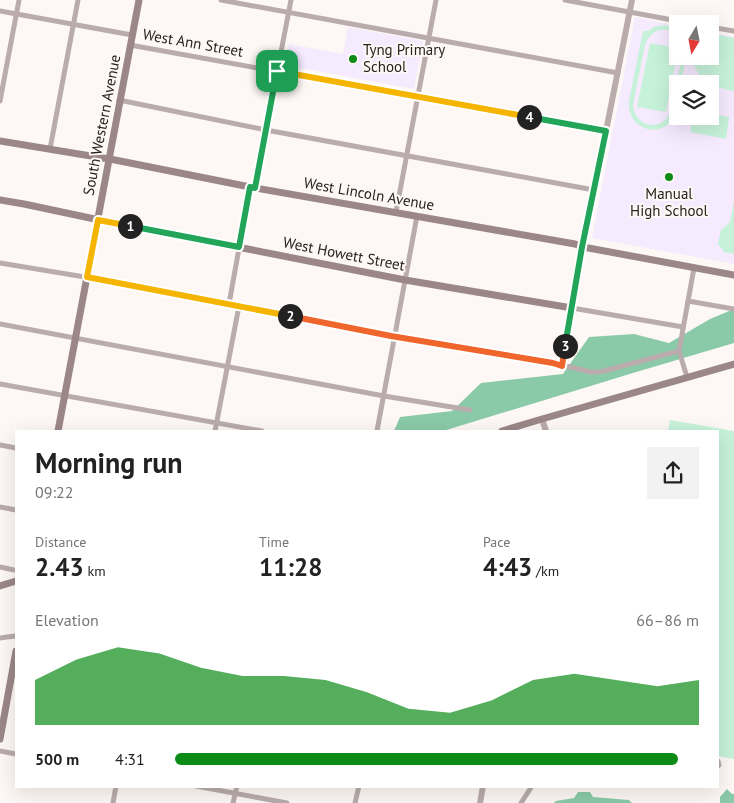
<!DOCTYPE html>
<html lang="en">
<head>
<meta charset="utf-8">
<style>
  body { margin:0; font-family:"PT Sans",sans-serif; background:#f2f2f2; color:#222; height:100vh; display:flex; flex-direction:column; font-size:19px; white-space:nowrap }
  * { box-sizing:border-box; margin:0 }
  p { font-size:16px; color:#767676 }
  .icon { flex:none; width:28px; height:28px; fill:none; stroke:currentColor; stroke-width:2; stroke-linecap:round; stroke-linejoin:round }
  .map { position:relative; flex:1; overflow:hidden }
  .drawer { position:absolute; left:15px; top:430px; width:704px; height:358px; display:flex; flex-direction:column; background:#fff; border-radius:0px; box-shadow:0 5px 20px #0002 }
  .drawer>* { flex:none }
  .needle { width:32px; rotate:190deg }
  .fabs { position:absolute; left:669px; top:15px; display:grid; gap:10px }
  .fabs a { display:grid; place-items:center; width:50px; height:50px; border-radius:0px; background:#fff; box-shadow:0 5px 20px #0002; font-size:25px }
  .pin { position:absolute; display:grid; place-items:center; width:42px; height:42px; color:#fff; margin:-21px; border-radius:10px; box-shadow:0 2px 8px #0006 }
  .km { position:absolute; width:25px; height:25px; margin:-12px; border-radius:50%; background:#222; color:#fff; font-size:14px; line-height:25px; text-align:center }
  .round { display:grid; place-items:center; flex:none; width:52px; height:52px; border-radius:0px; background:#f2f2f2 }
  .overview { display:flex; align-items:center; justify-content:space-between; height:85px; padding:0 20px }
  h1 { font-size:28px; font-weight:700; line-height:38px }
  .figures { display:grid; grid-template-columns:repeat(3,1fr); gap:8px; height:85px; padding:5px 20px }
  .figures div { display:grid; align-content:center }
  .figures b { font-size:25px; font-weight:700 }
  .figures small { font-size:14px; font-weight:400 }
  .figures p { font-size:14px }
  .chart { height:140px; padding:10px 20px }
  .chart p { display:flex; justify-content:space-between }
  .chart svg { width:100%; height:90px; margin-top:5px; fill:#0c8c17; opacity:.7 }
  ul { padding:0 20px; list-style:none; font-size:16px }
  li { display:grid; grid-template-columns:80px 60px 1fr; align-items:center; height:38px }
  li i { height:12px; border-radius:6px; background:#0c8c17 }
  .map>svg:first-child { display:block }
</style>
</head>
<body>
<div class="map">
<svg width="734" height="803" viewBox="0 0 734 803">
  <rect width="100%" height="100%" fill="#fdf8f5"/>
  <!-- education -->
  <g fill="#f6eafe" fill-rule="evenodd">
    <path d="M635,17L677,26L678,56H710V32L734,37V264L592,238ZM678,84H710V116H678Z"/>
    <polygon points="348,27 423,41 414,89 285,65 289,44 343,54"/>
  </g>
  <!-- green -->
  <g fill="#c7f2da">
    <path d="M665,25L672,27L677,29V35C665,25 650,30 645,45L633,105C635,129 664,132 671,110L682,56H686L681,84H678C678,94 678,105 674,115C664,141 626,130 629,101L643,31H648L654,27Z"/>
    <path d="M710,33L734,38V91C711,87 697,80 691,56H710Z"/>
    <polygon points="650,43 677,48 677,54 666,112 637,107"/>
    <polygon points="710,114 729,117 726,139 690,132 693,116 710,116"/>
    <polygon points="734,201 734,254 724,252 718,244 721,230 730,222"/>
    <polygon points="670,420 734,431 734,759 718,756 718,431 668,431"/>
  </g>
  <!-- forest -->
  <g fill="#8acaa8">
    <polygon points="734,309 734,343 633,373 443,431 394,431 400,417 452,411 481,383 563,374 589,337 634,334 669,343 710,319"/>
    <polygon points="727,789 732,794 734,794 734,803 720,803 720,797"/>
    <polygon points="578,792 590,792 593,797 629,800 632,803 554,803 556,801 574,798"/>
  </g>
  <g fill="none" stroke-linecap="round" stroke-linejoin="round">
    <!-- minor -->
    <g stroke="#baacac" stroke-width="5">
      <polyline points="221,0 618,73"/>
      <polyline points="565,0 694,24"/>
      <polyline points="0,11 132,35"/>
      <polyline points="710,27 734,31"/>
      <polyline points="130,45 606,131"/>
      <polyline points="119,100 266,130 594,190"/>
      <polyline points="0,101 19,0"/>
      <polyline points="50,149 78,0"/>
      <polyline points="255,187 291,0"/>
      <polyline points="396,212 436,0"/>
      <polyline points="0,263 121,283 391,336 553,363 591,372 600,372 679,351"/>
      <polyline points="688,301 734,309"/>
      <polyline points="229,304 250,187"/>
      <polyline points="0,324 384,396 470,410"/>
      <polyline points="562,366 572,308 683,327"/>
      <polyline points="687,377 679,351 694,268"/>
      <polyline points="0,384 262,431"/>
      <polyline points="215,431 239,306"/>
      <polyline points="377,431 417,216"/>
      <polyline points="0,445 16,448"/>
      <polyline points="0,507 16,510"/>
      <polyline points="0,567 14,570"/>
      <polyline points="0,638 7,637 16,636"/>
      <polyline points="0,751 16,754"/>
      <polyline points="718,761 719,765 718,766"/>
      <polyline points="196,786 287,803"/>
      <polyline points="113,803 116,786"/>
      <polyline points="233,803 237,786"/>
      <polyline points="355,803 359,786"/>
      <polyline points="521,803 532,786"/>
    </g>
    <!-- tertiary -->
    <g stroke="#baacac" stroke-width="6">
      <polyline points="583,247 632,0"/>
      <polyline points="542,419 546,431"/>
      <polyline points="480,803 483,786"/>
    </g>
    <!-- secondary -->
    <g stroke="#9b8787" stroke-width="7">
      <polyline points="0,141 115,160 250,187 575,244 583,247 734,275"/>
      <polyline points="0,200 24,204 90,218 405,280 572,308 583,247"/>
      <polyline points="58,431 139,0"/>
      <polyline points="502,431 542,419 734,364"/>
      <polyline points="0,586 16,581"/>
      <polyline points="0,739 16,651"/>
    </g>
  </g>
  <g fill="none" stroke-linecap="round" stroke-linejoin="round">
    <!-- split-1 casing -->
    <g stroke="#fff" stroke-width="10">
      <polyline id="split-1" points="130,226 239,247 250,187 255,188 277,71"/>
    </g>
    <!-- split-2 casing -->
    <g stroke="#fff" stroke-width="10">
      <polyline id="split-2" points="130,226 98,220 87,277 290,316"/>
    </g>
    <!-- split-3 casing -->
    <g stroke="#fff" stroke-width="10">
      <polyline id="split-3" points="290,316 391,336 553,363 562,366 565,346"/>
    </g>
    <!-- split-4 casing -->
    <g stroke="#fff" stroke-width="10">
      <polyline id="split-4" points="529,117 606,131 582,247 565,346"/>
    </g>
    <!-- split-5 casing -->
    <g stroke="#fff" stroke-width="10">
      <polyline id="split-5" points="277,71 529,117"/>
    </g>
    <!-- split-1 -->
    <use href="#split-1" stroke="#22a559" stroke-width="6"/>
    <!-- split-2 -->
    <use href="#split-2" stroke="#f5b400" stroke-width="6"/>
    <!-- split-3 -->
    <use href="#split-3" stroke="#f0652b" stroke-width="6"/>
    <!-- split-4 -->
    <use href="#split-4" stroke="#22a559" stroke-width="6"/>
    <!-- split-5 -->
    <use href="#split-5" stroke="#f5b400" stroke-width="6"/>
  </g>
  <!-- markers -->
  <g fill="#0c8c17" stroke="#fdf8f5" stroke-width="2">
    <circle cx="353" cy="59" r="5"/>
    <circle cx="669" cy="177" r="5"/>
  </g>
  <g text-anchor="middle" stroke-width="4" stroke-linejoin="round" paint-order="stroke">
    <!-- street labels -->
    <g font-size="15" fill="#2b221d" stroke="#fdf8f5">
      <text transform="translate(193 43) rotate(10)" y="5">West Ann Street</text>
      <text transform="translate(102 125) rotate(-79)" y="5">South Western Avenue</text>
      <text transform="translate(369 194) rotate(10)" y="5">West Lincoln Avenue</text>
      <text transform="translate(344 254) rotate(11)" y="5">West Howett Street</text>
    </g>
    <!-- poi labels -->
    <g font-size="15" fill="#2b221d" stroke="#fdf8f5" text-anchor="start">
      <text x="363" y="55">Tyng Primary<tspan x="363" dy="17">School</tspan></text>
      <text x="669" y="199" text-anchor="middle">Manual<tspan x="669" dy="17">High School</tspan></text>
    </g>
  </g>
</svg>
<div class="fabs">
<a><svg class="needle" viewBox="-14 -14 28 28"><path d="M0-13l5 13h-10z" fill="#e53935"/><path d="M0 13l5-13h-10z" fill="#767676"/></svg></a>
<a><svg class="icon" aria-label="layers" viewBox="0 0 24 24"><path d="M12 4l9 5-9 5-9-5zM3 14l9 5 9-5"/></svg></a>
</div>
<div class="pin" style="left:277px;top:71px;background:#1e9e55"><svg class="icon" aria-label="arrive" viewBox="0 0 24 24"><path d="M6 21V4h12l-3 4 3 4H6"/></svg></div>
<b class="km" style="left:130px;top:226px">1</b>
<b class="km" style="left:290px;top:316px">2</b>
<b class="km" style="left:565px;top:346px">3</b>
<b class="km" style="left:529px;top:117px">4</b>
<section class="drawer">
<div class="overview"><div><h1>Morning run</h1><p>09:22</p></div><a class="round"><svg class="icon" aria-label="share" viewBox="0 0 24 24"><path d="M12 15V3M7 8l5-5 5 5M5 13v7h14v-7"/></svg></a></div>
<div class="figures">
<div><p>Distance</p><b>2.43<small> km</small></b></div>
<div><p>Time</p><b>11:28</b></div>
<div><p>Pace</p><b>4:43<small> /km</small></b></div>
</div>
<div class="chart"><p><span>Elevation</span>66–86 m</p>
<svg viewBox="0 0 160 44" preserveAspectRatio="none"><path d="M0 44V22L10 12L20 6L30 9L40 16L50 20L60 20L70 22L80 28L90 36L100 38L110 32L120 22L130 19L140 22L150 25L160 22V44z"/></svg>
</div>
<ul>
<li><b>500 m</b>4:31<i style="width:96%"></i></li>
</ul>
</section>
</div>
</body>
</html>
